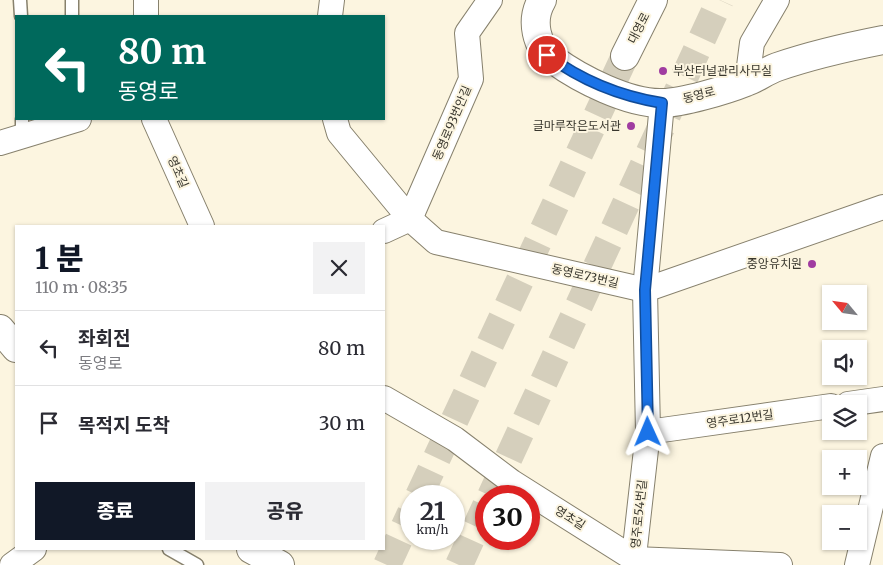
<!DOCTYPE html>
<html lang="ko">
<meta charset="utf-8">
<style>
:root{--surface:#fff;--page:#f2f2f3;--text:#2b2b33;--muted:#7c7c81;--line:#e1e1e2;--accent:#111827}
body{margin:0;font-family:Merriweather,"Noto Sans KR",serif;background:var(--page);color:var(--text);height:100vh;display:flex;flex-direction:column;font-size:19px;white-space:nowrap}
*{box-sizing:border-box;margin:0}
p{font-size:16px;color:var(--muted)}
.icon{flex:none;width:28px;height:28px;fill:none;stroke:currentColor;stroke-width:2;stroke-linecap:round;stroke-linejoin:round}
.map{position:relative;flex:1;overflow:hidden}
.side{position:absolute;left:15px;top:225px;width:370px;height:325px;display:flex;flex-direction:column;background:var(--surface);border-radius:0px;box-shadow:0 1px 4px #0004}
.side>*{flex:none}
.guide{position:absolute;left:15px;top:15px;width:370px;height:105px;border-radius:0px;box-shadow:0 1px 4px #0004;background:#00695c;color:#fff;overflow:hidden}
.needle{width:32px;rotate:299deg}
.fabs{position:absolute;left:822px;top:285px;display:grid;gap:10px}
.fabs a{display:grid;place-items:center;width:45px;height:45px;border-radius:0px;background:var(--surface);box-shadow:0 1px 4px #0004;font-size:25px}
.speed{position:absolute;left:400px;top:485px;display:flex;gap:10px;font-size:25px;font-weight:700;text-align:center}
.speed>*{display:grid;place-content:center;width:65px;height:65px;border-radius:50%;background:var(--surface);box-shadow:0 1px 4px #0004;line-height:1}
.speed small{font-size:12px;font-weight:400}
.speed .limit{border:8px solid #d22;background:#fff;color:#111}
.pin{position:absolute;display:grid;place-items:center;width:42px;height:42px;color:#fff;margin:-21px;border:2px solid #fff;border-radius:50%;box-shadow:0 1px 5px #0007}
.me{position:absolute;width:55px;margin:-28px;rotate:359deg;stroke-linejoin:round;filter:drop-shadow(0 0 4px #0008)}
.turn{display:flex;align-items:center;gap:18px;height:105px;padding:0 20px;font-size:22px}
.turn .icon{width:65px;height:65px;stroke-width:2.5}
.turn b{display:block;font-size:35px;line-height:42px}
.round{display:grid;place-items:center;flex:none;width:52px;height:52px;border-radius:0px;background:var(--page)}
.summary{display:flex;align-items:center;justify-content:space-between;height:85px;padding:0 20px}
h1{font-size:30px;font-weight:800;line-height:38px;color:var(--accent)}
.action{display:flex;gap:10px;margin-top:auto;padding:10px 20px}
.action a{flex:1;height:58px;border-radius:0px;background:var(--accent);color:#fff;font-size:20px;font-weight:800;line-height:58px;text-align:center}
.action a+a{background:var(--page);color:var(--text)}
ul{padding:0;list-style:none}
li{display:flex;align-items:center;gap:15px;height:75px;padding:0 20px;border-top:1px solid var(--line)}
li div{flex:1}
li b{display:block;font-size:19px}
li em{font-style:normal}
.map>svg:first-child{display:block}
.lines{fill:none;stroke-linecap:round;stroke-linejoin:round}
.secondary-tunnel{stroke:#d5cfbc;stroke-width:28;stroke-dasharray:28 14;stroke-linecap:butt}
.lane-casing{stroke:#87816d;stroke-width:15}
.street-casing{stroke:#87816d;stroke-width:26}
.secondary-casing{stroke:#87816d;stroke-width:30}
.lane{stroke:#fff;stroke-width:12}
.street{stroke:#fff;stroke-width:24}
.secondary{stroke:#fff;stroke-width:28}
.route-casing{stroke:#114b97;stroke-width:12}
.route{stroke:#1a73e8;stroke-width:9}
.poi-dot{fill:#a03ca1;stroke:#fcf5e0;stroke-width:2}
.labels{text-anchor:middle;stroke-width:4;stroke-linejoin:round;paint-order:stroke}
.street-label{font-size:12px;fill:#39372e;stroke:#fcf5e0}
.poi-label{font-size:12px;fill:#39372e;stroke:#fcf5e0;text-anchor:end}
</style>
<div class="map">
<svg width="883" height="565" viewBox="0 0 883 565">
<rect width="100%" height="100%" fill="#fcf5e0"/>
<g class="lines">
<g class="secondary-tunnel">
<polyline points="419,496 625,56"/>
<polyline points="491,496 720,0"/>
<polyline points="387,565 411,513"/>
<polyline points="459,565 486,506"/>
</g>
<defs>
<g id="lane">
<polyline points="20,0 21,16"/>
<polyline points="72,16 72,0"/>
<polyline points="22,119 22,136"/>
<polyline points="169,549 197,565"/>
</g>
<g id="street">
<polyline points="146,16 146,0"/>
<polyline points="330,16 332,0"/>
<polyline points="747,82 752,43 777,0"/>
<polyline points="154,119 202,226"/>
<polyline points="335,119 339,133 410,219 436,242 645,290 883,207"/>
<polyline points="0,143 79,119"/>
<polyline points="384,231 410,219 471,79 467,33 490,0"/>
<polyline points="384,398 455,439 512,482 634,559 780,565"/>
<polyline points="848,404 883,399"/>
<polyline points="648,432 831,406"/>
<polyline points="12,565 34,549"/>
<polyline points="633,565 648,432 645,290 662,103"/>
<polyline points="857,565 883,456"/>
</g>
<g id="secondary">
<path d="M542 0C530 20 536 47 554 60 580 79 629 104 662 103 682 103 726 90 746 82 757 78 766 71 777 67 812 55 847 47 883 40"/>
<polyline points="625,56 653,0"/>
<polyline points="0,329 16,348"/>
<polyline points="251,549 280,565"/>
</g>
</defs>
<use href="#lane" class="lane-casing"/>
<use href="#street" class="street-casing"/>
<use href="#secondary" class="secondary-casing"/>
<use href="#lane" class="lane"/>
<use href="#street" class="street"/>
<use href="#secondary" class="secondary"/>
</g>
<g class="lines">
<defs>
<path id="route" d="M547 55C582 81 619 96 662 103L645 290 648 432"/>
</defs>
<use href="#route" class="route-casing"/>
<use href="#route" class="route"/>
</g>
<g class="poi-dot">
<circle cx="663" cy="71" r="5"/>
<circle cx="631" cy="126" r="5"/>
<circle cx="812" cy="264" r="5"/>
</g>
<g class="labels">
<g class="street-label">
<text transform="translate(639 28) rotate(-63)" y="4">대영로</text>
<text transform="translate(699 95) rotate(-14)" y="4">동영로</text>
<text transform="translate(452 123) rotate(-67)" y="4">동영로93번안길</text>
<text transform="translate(178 172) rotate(66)" y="4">영초길</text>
<text transform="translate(585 276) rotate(13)" y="4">동영로73번길</text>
<text transform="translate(740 419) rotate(-8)" y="4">영주로12번길</text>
<text transform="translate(639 514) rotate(-84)" y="4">영주로54번길</text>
<text transform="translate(570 518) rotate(32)" y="4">영초길</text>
</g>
<g class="poi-label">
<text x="673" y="75" text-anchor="start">부산터널관리사무실</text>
<text x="621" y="130">글마루작은도서관</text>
<text x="802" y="268">중앙유치원</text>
</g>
</g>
</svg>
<div class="fabs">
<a><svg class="needle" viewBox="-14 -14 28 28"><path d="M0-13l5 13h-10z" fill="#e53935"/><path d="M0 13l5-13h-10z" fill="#7c7c81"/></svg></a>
<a><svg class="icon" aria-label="sound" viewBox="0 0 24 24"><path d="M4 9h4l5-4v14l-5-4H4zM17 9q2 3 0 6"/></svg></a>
<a><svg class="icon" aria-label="layers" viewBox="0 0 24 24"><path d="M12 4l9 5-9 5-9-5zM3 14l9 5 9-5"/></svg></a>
<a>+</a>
<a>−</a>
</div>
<div class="speed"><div>21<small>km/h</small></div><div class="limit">30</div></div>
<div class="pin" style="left:547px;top:55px;background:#d93025"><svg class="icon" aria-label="arrive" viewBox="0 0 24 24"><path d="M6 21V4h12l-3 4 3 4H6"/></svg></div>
<svg class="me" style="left:648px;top:432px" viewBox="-20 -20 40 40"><path d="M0-17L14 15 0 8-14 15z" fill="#1a73e8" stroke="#fff" stroke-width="4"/></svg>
<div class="guide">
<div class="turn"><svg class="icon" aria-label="left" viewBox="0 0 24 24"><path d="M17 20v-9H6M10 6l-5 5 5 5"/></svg><div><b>80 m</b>동영로</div></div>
</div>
<section class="side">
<div class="summary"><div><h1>1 분</h1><p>110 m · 08:35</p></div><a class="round"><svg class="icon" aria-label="close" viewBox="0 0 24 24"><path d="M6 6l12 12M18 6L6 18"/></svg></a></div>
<ul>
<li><svg class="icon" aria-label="left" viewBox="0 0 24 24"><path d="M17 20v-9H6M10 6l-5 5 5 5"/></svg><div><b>좌회전</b><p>동영로</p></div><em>80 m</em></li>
<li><svg class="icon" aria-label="arrive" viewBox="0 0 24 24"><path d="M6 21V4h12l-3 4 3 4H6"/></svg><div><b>목적지 도착</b></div><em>30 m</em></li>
</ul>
<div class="action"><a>종료</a><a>공유</a></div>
</section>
</div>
